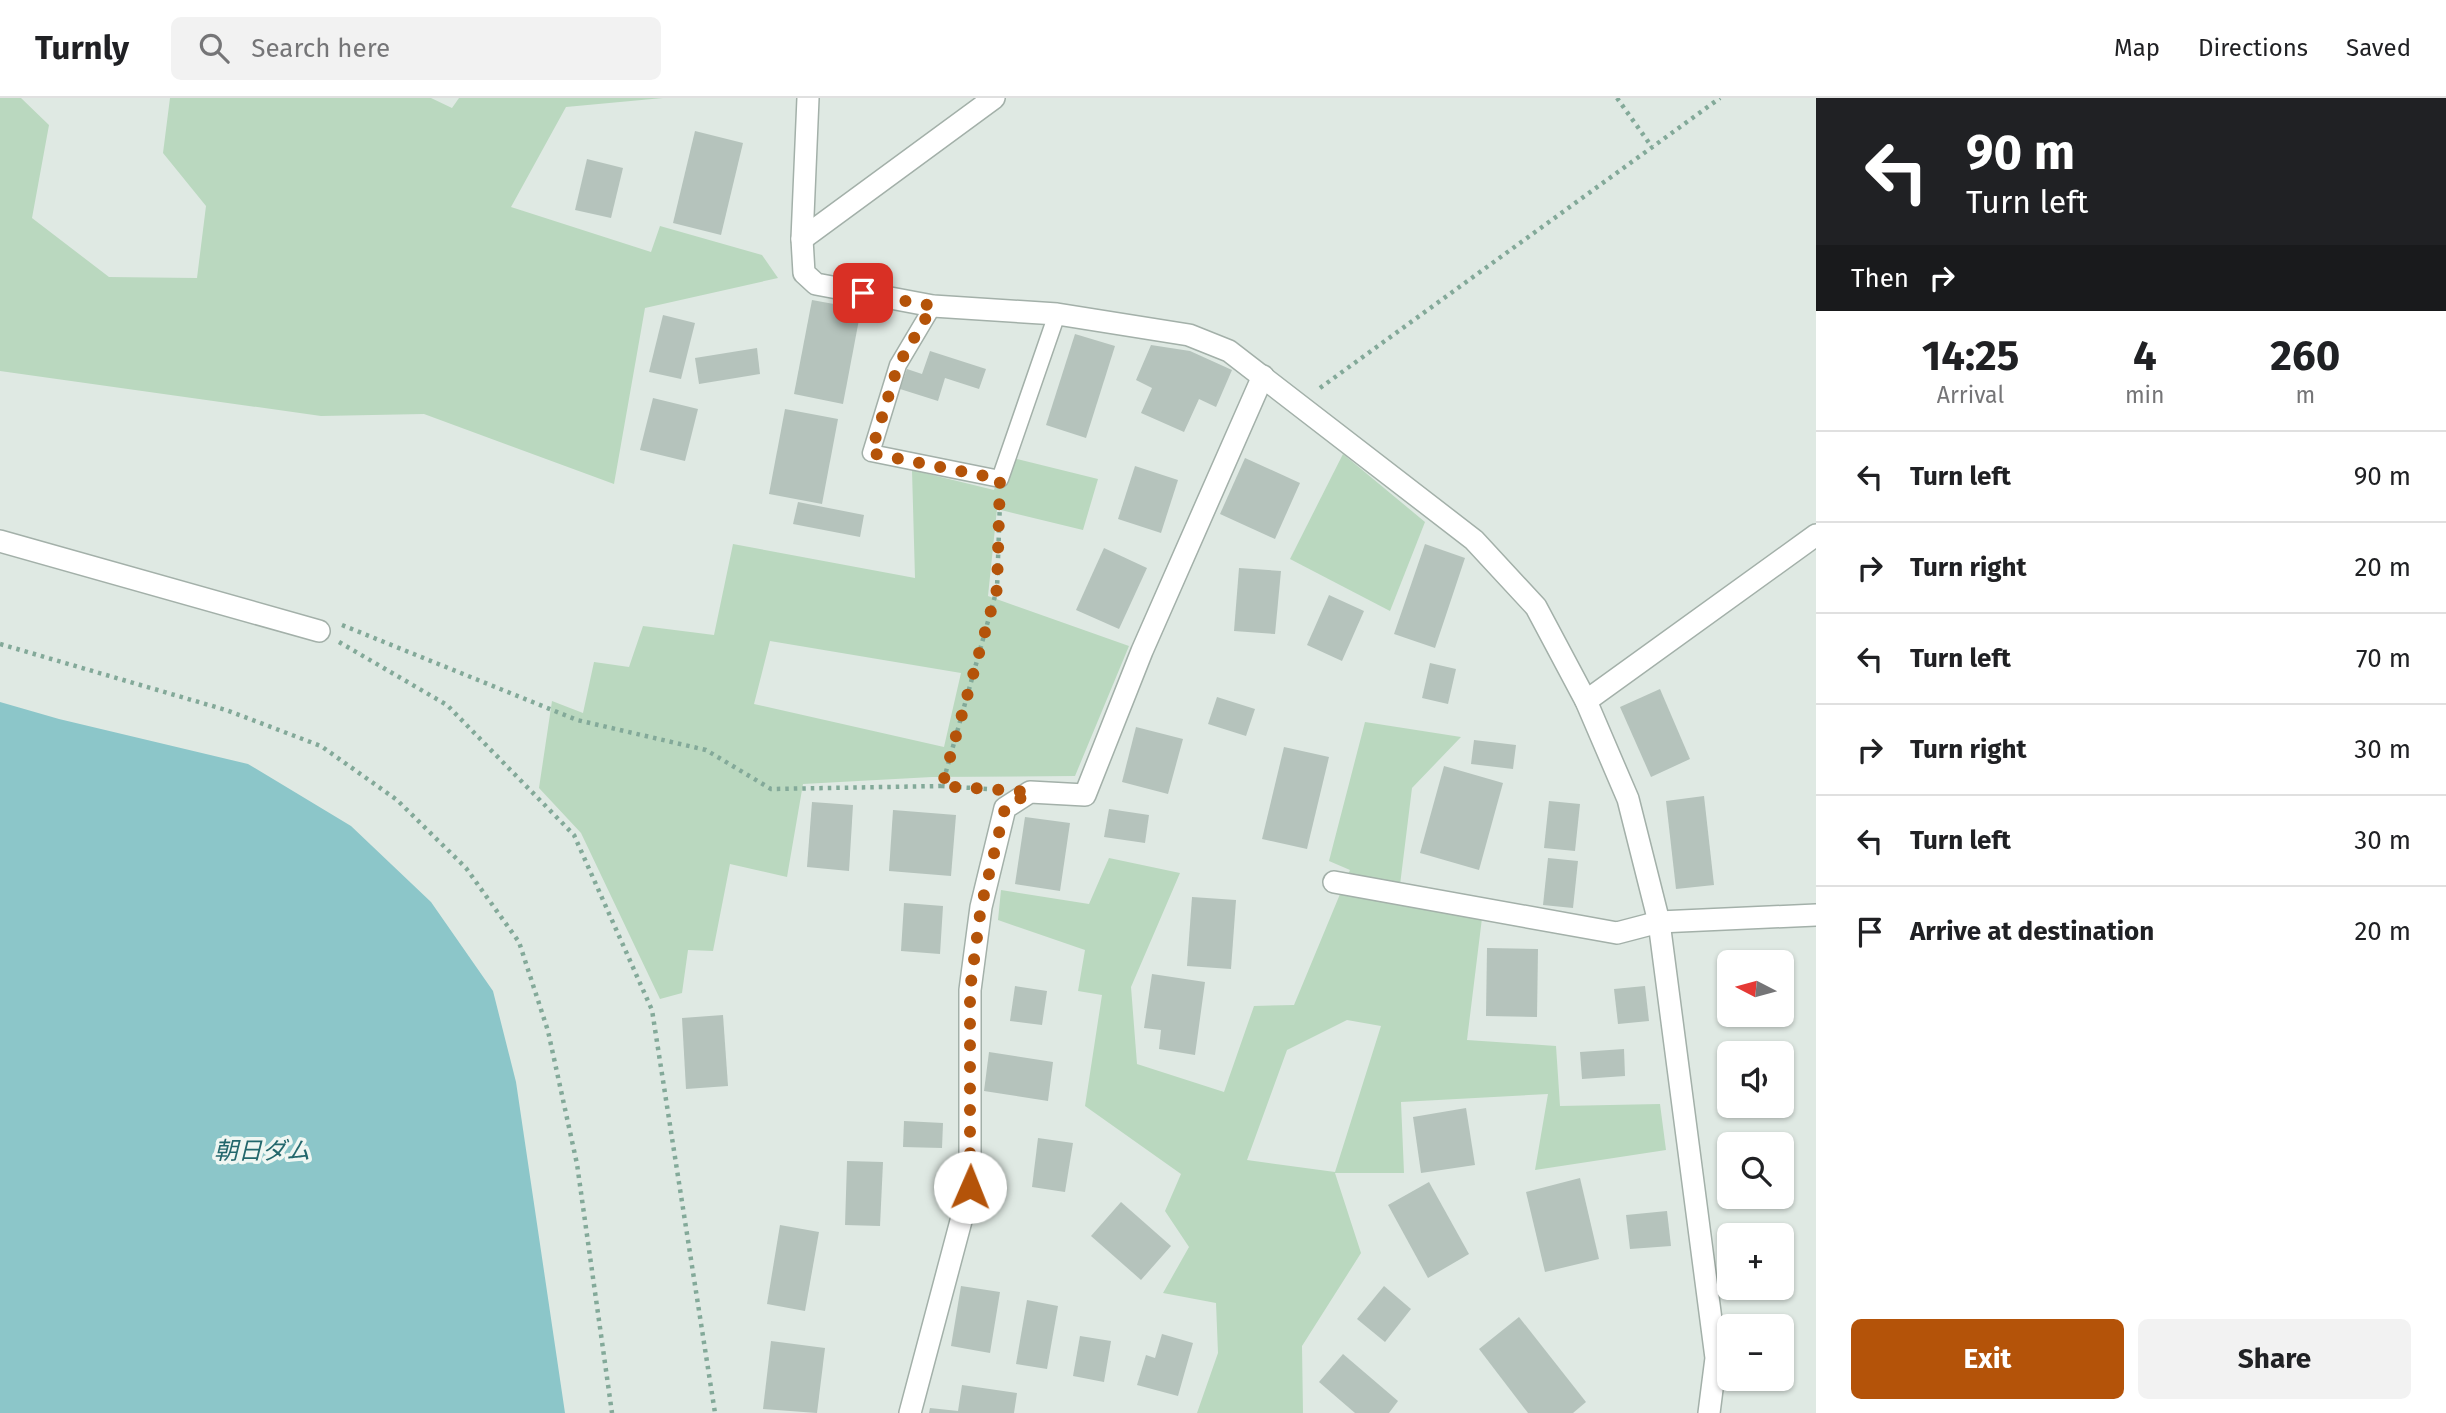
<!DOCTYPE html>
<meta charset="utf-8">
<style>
:root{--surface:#fff;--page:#f2f2f2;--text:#202124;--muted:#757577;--line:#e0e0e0;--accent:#b45309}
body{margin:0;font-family:"Fira Sans","Noto Sans JP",sans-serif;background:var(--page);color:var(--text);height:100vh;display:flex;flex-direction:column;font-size:26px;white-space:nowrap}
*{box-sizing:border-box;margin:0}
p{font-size:23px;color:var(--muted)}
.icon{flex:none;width:38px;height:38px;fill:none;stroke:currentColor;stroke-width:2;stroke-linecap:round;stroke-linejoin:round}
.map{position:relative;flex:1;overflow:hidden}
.panel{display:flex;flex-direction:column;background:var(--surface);width:630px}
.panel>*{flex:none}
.guide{background:#202124;color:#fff;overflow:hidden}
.needle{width:46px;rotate:276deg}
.controls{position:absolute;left:1717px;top:852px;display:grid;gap:14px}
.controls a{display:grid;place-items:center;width:77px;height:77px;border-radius:10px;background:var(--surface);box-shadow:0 2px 5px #0004;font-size:35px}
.pin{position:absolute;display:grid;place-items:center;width:60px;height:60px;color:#fff;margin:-30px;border-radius:14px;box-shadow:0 4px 10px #0006}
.me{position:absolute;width:77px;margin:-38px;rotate:1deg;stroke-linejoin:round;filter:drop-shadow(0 0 5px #0008)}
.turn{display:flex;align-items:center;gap:24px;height:147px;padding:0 35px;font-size:32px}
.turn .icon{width:91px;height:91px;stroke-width:2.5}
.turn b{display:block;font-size:49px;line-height:60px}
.then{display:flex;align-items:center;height:66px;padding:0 35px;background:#0003;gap:14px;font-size:26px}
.eta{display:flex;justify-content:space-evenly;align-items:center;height:119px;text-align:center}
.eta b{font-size:42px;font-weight:700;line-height:49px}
.button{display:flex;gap:14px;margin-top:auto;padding:14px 35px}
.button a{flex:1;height:80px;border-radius:10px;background:var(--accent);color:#fff;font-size:28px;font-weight:700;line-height:80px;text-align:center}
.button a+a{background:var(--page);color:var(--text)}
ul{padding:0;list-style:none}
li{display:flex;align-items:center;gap:21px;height:91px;padding:0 35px;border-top:2px solid var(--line)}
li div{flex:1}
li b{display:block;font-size:26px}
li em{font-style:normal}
header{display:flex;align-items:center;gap:42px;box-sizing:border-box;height:98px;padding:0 35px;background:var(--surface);border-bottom:2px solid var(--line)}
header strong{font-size:33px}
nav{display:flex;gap:38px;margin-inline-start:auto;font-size:24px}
.search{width:490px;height:63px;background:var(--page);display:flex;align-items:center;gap:18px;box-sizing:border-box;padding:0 24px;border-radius:10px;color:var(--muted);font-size:26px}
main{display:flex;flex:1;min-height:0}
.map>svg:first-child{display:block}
.green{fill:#bad8bf;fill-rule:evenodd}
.water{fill:#8cc6c9}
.building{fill:#b5c3bc}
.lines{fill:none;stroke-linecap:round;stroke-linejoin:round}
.lane-casing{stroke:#a3b0a9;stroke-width:19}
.street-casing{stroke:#a3b0a9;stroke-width:24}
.path{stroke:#83a999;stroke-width:4.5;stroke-dasharray:3.5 5;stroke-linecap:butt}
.lane{stroke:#fff;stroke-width:16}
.street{stroke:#fff;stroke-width:21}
.route{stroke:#b45309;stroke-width:12;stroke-dasharray:0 21.6}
.labels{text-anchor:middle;stroke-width:7;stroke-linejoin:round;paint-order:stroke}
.water-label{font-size:24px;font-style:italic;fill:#23676c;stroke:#eff6f2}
</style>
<header>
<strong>Turnly</strong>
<div class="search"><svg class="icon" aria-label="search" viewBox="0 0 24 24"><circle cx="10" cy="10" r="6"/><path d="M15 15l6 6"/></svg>Search here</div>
<nav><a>Map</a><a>Directions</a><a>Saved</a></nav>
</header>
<main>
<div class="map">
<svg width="1816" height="1315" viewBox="0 0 1816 1315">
<rect width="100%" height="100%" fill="#dfe9e3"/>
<g class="green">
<polygon points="0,0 21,0 49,27 32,120 109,179 197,180 206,108 163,55 170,0 431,0 452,10 459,0 663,0 566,9 511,109 651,154 660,128 762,157 778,180 645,210 614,386 424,316 321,318 0,273"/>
<polygon points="1343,356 1425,424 1390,513 1290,461"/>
<path d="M1005 358 1098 381 1083 432 997 411 988 498 1129 548 1075 678 932 679 803 686 787 779 730 766 713 853 688 852 682 895 660 901 581 735 539 690 552 603 583 615 594 564 629 569 643 528 714 537 733 446 915 480 912 372 994 392ZM770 543 961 575 944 649 754 606Z"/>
<path d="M1365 624 1461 639 1412 690 1398 803 1482 820 1467 942 1556 948 1560 1008 1660 1006 1666 1052 1535 1072 1548 996 1401 1004 1404 1075H1335L1361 1155 1302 1248 1303 1315H1197L1218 1255 1216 1205 1163 1195 1189 1149 1165 1113 1181 1076 1085 1008 1102 897 1078 893 1085 852 998 822 1001 792 1089 806 1109 760 1180 775 1131 889 1137 966 1224 994 1254 908 1294 907 1350 772 1329 763ZM1347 922 1381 928 1335 1074 1247 1062 1287 952Z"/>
</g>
<polygon class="water" points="0,604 59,621 248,666 351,728 431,804 493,893 516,984 565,1315 0,1315"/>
<g class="building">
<polygon points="695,33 743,45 721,137 673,125"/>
<polygon points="587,61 623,70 611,120 575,112"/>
<polygon points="812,202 861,211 843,306 794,296"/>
<polygon points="663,217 695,225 681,281 649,274"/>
<polygon points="1075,236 1115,248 1086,340 1046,327"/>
<polygon points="1151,247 1190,253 1232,272 1216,309 1199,301 1184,334 1141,315 1152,290 1136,282"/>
<polygon points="757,250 760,276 699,286 695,260"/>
<polygon points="930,253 986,271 979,291 945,280 938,303 900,291 907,271 922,276"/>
<polygon points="653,300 698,311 685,363 640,352"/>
<polygon points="785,311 838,321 822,406 769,396"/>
<polygon points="1245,360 1300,385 1275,441 1220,416"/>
<polygon points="1135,368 1178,382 1161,435 1118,421"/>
<polygon points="798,404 864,417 860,439 793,426"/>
<polygon points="1425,446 1465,460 1435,550 1394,536"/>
<polygon points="1104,450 1147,470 1119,531 1076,512"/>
<polygon points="1239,470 1281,473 1275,536 1234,533"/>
<polygon points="1329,497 1364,513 1342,563 1307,547"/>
<polygon points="1430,565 1456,571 1448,606 1422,600"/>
<polygon points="1660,591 1690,661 1651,679 1620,609"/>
<polygon points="1217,599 1255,611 1246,638 1208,626"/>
<polygon points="1136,629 1183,641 1168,696 1122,684"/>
<polygon points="1474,642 1516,647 1513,671 1471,666"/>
<polygon points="1284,649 1329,659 1307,751 1262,741"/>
<polygon points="1444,668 1503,685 1479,772 1420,755"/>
<polygon points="1704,698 1714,787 1676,791 1666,703"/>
<polygon points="1549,703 1580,706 1575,753 1544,750"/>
<polygon points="812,704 853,707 849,773 807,769"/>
<polygon points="1109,711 1149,717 1145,745 1104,739"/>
<polygon points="893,712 956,717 951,778 889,773"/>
<polygon points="1025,719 1070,725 1060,793 1015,786"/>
<polygon points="1548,760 1578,763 1573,810 1543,807"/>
<polygon points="1192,799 1236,802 1231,871 1187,868"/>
<polygon points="904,805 943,808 940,856 901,853"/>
<polygon points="1487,850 1538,851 1537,919 1486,918"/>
<polygon points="1152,876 1205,884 1195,957 1159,951 1161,932 1144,930"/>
<polygon points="1015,888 1047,893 1042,927 1010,923"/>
<polygon points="1645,888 1649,923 1618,926 1614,891"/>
<polygon points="723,917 728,988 686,991 682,920"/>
<polygon points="1624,951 1625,978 1582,981 1580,954"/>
<polygon points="989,954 1053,964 1048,1003 984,993"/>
<polygon points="1466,1010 1475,1067 1421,1075 1413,1019"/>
<polygon points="904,1023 943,1025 942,1050 903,1049"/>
<polygon points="1038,1040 1073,1045 1065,1094 1032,1089"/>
<polygon points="847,1063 883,1064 880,1128 845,1127"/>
<polygon points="1580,1080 1599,1161 1545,1174 1526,1094"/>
<polygon points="1429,1084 1469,1156 1428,1180 1388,1107"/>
<polygon points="1121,1104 1171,1148 1141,1182 1091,1138"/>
<polygon points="1667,1113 1671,1148 1630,1151 1626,1117"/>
<polygon points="780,1127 819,1134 805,1213 767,1206"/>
<polygon points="961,1188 1000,1194 990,1255 951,1248"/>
<polygon points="1384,1188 1411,1211 1385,1244 1357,1221"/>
<polygon points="1027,1202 1058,1208 1047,1271 1016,1266"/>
<polygon points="1519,1219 1586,1304 1573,1315 1528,1315 1479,1251"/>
<polygon points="1162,1236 1193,1245 1178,1298 1137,1287 1146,1257 1155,1260"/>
<polygon points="1080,1238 1111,1243 1104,1284 1073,1278"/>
<polygon points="771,1243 825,1250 817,1315 763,1311"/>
<polygon points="1343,1256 1398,1303 1389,1315 1355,1315 1319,1284"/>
<polygon points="962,1287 1017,1295 1014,1315 929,1315 930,1310 958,1313"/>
</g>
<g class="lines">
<defs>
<polyline id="lane" points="933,208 898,267 871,355 1000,381 1057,216"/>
<g id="street">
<polyline points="808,0 802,141 804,175 816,186 933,208 1057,216 1189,237 1229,253 1474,442 1536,509 1586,603 1628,701 1659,824 1716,1260 1709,1315"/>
<polyline points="802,141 994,0"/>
<polyline points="0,443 319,533"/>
<polyline points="1586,603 1816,437"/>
<polyline points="1334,784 1617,835 1659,824 1816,817"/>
<polyline points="910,1315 970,1089 970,892 981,809 1005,710 1030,694 1085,697 1142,553 1263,278"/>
</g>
</defs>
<use href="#lane" class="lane-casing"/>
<use href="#street" class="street-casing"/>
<g class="path">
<polyline points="1617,0 1652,49"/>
<polyline points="1320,290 1720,0"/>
<polyline points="342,527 577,622 706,652 771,691 942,688"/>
<polyline points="339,544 447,607 574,737 652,912 715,1315"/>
<polyline points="0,546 226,612 321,648 397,702 466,770 519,844 548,933 577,1066 612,1315"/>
<polyline points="987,691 942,688 997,491 1000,403"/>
</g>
<use href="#lane" class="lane"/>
<use href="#street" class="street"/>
</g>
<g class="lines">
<polyline class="route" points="863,195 933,208 898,267 871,355 1000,381 997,491 942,688 1030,694 1005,710 981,809 970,892 970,1089"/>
</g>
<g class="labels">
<g class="water-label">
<text x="262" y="1061">朝日ダム</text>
</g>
</g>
</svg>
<div class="controls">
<a><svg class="needle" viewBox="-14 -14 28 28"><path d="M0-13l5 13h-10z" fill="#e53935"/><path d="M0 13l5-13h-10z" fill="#757577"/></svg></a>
<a><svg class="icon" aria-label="sound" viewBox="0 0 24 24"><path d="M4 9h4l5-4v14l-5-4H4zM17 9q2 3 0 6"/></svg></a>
<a><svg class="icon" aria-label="search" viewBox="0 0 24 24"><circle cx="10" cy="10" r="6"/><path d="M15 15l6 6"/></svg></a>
<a>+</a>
<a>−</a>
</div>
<div class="pin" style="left:863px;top:195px;background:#d93025"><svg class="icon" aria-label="arrive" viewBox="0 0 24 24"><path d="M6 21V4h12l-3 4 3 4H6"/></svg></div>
<svg class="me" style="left:970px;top:1089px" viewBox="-20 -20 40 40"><circle r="19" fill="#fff"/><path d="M0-13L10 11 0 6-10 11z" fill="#b45309"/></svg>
</div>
<section class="panel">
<div class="guide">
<div class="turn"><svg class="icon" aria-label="left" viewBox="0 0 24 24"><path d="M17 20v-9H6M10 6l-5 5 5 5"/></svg><div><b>90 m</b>Turn left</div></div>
<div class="then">Then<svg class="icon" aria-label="right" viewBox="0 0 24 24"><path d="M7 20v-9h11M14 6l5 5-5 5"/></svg></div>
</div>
<div class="eta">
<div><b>14:25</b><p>Arrival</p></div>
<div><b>4</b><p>min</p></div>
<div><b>260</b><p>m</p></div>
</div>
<ul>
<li><svg class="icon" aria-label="left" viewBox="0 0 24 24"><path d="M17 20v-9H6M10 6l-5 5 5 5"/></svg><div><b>Turn left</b></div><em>90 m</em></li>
<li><svg class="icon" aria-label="right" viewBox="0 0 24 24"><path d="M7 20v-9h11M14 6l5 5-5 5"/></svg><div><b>Turn right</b></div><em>20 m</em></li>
<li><svg class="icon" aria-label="left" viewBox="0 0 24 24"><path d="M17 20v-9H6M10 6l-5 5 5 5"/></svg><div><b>Turn left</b></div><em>70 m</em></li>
<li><svg class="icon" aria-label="right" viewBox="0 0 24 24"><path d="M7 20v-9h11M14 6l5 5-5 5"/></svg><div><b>Turn right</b></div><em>30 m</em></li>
<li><svg class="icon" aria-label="left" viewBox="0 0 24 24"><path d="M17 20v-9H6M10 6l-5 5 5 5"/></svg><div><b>Turn left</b></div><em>30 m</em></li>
<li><svg class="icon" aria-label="arrive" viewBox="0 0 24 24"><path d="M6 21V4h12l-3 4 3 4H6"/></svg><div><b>Arrive at destination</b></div><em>20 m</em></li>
</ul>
<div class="button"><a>Exit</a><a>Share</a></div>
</section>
</main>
